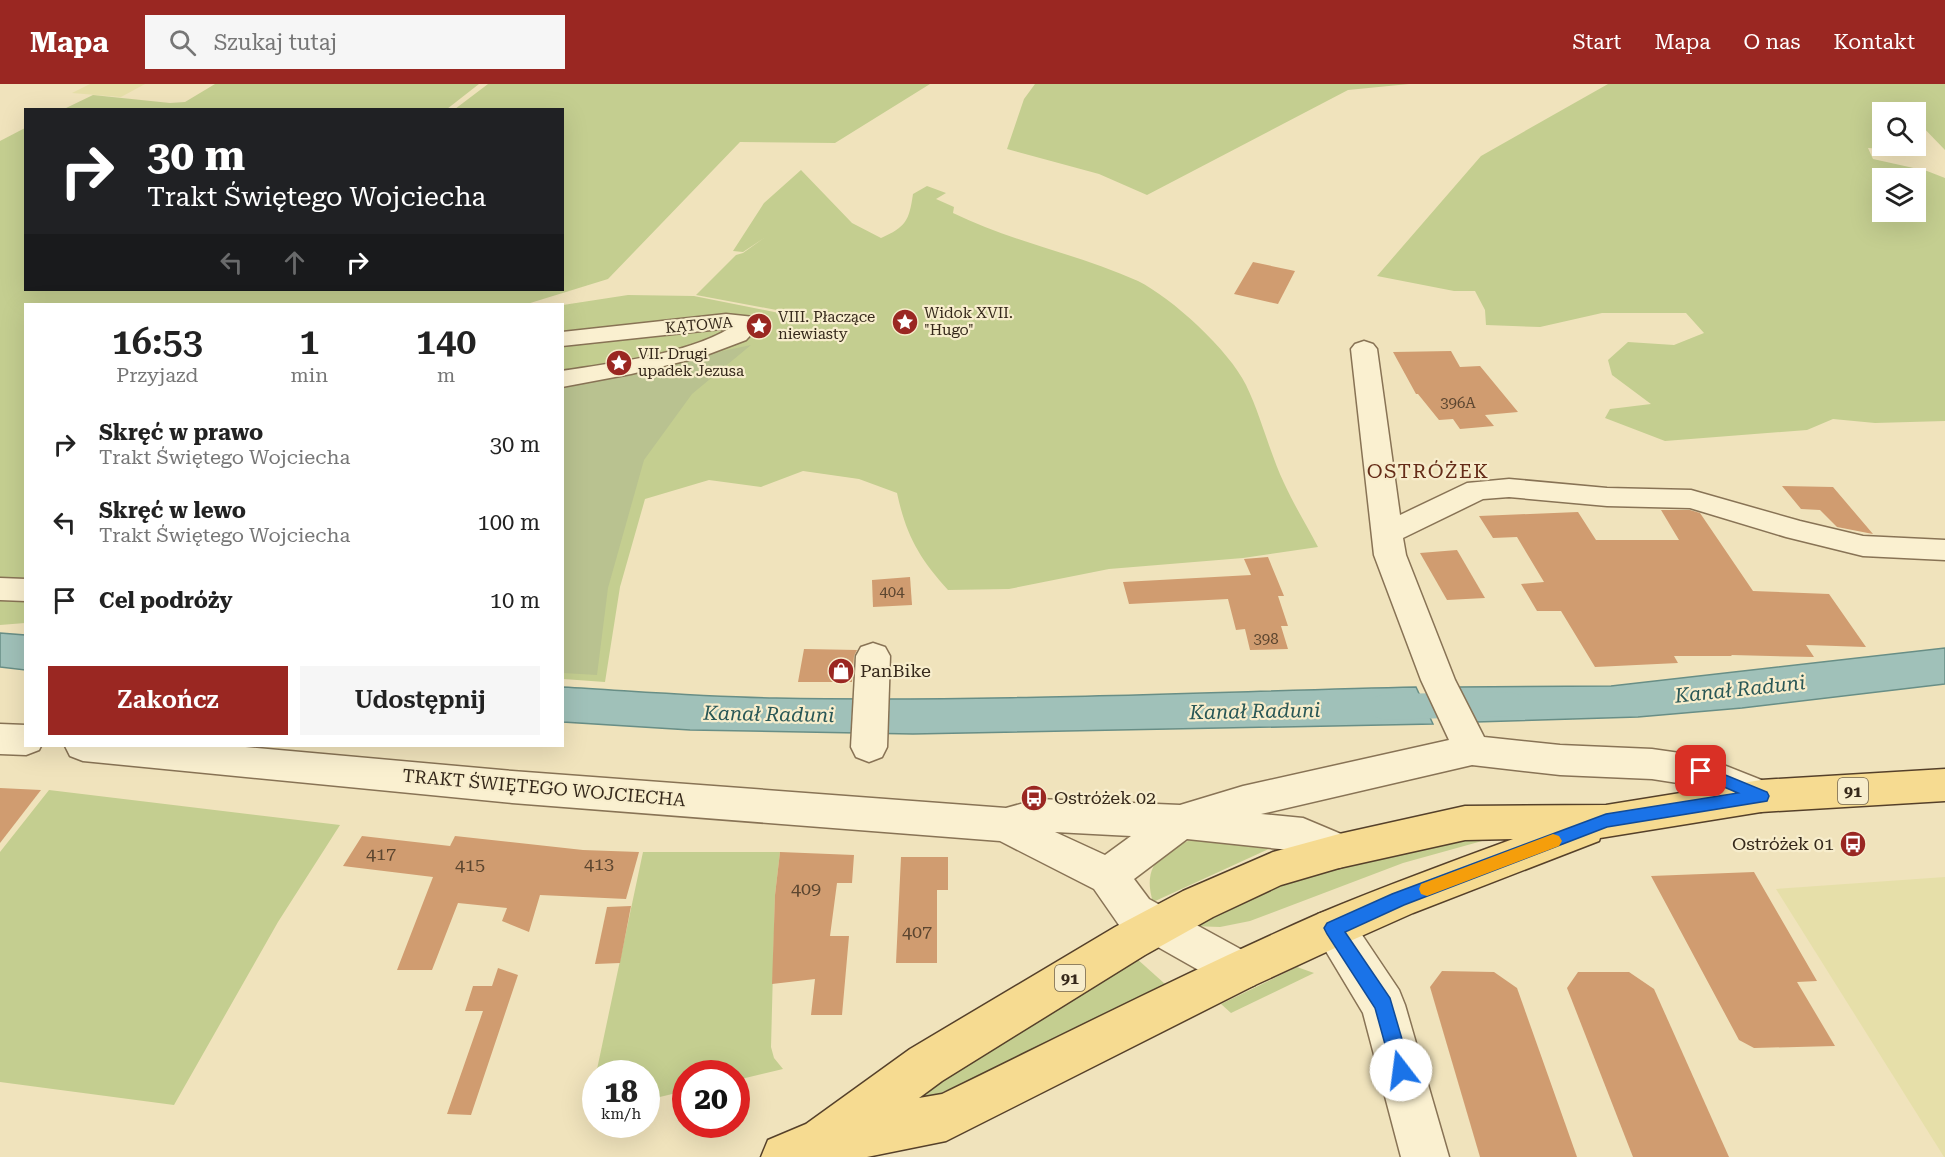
<!DOCTYPE html>
<html lang="pl">
<meta charset="utf-8">
<style>
:root{--surface:#fff;--page:#f6f6f6;--text:#222;--muted:#767676;--accent:#9a2722}
body{margin:0;font-family:"Roboto Serif",serif;background:var(--page);color:var(--text);height:100vh;display:flex;flex-direction:column;font-size:22px;white-space:nowrap}
*{box-sizing:border-box;margin:0}
p{font-size:20px;color:var(--muted)}
.icon{flex:none;width:33px;height:33px;fill:none;stroke:currentColor;stroke-width:2;stroke-linecap:round;stroke-linejoin:round}
.map{position:relative;flex:1;overflow:hidden}
.drawer{position:absolute;left:24px;top:219px;width:540px;height:444px;display:flex;flex-direction:column;background:var(--surface);border-radius:0px;box-shadow:0 6px 24px #0002}
.drawer>*{flex:none}
.banner{position:absolute;left:24px;top:24px;width:540px;height:183px;border-radius:0px;box-shadow:0 6px 24px #0002;background:#202124;color:#fff;overflow:hidden}
.buttons{position:absolute;left:1872px;top:18px;display:grid;gap:12px}
.buttons a{display:grid;place-items:center;width:54px;height:54px;border-radius:0px;background:var(--surface);box-shadow:0 6px 24px #0002;font-size:30px}
.speed{position:absolute;left:582px;top:976px;display:flex;gap:12px;font-size:30px;font-weight:700;text-align:center}
.speed>*{display:grid;place-content:center;width:78px;height:78px;border-radius:50%;background:var(--surface);box-shadow:0 6px 24px #0002;line-height:1}
.speed small{font-size:15px;font-weight:400}
.speed .limit{border:9px solid #d22;background:#fff;color:#111}
.pin{position:absolute;display:grid;place-items:center;width:51px;height:51px;color:#fff;margin:-26px;border-radius:12px;box-shadow:0 3px 9px #0006}
.me{position:absolute;width:66px;margin:-33px;rotate:345deg;stroke-linejoin:round;filter:drop-shadow(0 0 4px #0008)}
.turn{display:flex;align-items:center;gap:21px;height:126px;padding:0 24px;font-size:27px}
.turn .icon{width:78px;height:78px;stroke-width:2.5}
.turn b{display:block;font-size:42px;line-height:51px}
.lanes{display:flex;align-items:center;height:57px;padding:0 24px;background:#0003;justify-content:center;gap:30px;direction:ltr}
.lanes .off{opacity:.35}
.eta{display:flex;justify-content:space-evenly;align-items:center;height:102px;text-align:center}
.eta b{font-size:36px;font-weight:600;line-height:42px}
.action{display:flex;gap:12px;margin-top:auto;padding:12px 24px}
.action a{flex:1;height:69px;border-radius:0px;background:var(--accent);color:#fff;font-size:24px;font-weight:600;line-height:69px;text-align:center}
.action a+a{background:var(--page);color:var(--text)}
ul{padding:0;list-style:none}
li{display:flex;align-items:center;gap:18px;height:78px;padding:0 24px}
li div{flex:1}
li b{display:block;font-size:22px}
li em{font-style:normal}
header{display:flex;align-items:center;gap:36px;box-sizing:border-box;height:84px;padding:0 30px;background:var(--accent);color:#fff}
header strong{font-size:28px}
nav{display:flex;gap:33px;margin-inline-start:auto;font-size:21px}
.search{width:420px;height:54px;background:var(--page);display:flex;align-items:center;gap:15px;box-sizing:border-box;padding:0 21px;border-radius:0px;color:var(--muted);font-size:22px}
.map>svg:first-child{display:block}
.farmland{fill:#e6dfa9}
.green{fill:#c4ce90;fill-rule:evenodd}
.cemetery{fill:#b9c290}
.water{fill:#a0c1b9;stroke:#688e86;stroke-width:1.5}
.lines{fill:none;stroke-linecap:round;stroke-linejoin:round}
.canal{fill:#a0c1b9;fill-rule:evenodd}
.building{fill:#d09c70}
.minor-casing{stroke:#887355;stroke-width:3}
.major-casing{stroke:#55402a;stroke-width:3}
.minor{fill:#faf0d0;fill-rule:evenodd}
.major{fill:#f6db91;fill-rule:evenodd}
.route{fill:#1a73e8;stroke:#114b97;stroke-width:1.5}
.slow{fill:#f59e0b}
.labels{text-anchor:middle;stroke-width:4.5;stroke-linejoin:round;paint-order:stroke}
.far-poi-label{font-size:15px;fill:#36291b;stroke:#f7edcc;text-anchor:start}
.far-street-label{font-size:15px;fill:#36291b;stroke:#f7edcc}
.number-label{font-size:15px;fill:#5c4630}
.shield{fill:#f7edcc;stroke:#706450;stroke-width:1.5}
.shield-label{font-size:16px;font-weight:bold;fill:#36291b}
.poi-label{font-size:18px;fill:#36291b;stroke:#f7edcc;text-anchor:start}
.street-label{font-size:18px;fill:#36291b;stroke:#f7edcc}
.near-number-label{font-size:18px;fill:#5c4630}
.neighbourhood-label{font-size:20px;letter-spacing:1.5px;fill:#652c18;stroke:#f7edcc}
.water-label{font-size:20px;font-style:italic;fill:#295756;stroke:#f7edcc}
</style>
<header>
<strong>Mapa</strong>
<div class="search"><svg class="icon" aria-label="search" viewBox="0 0 24 24"><circle cx="10" cy="10" r="6"/><path d="M15 15l6 6"/></svg>Szukaj tutaj</div>
<nav><a>Start</a><a>Mapa</a><a>O nas</a><a>Kontakt</a></nav>
</header>
<div class="map">
<svg width="1945" height="1073" viewBox="0 0 1945 1073">
<rect width="100%" height="100%" fill="#f0e3bc"/>
<g class="farmland">
<polygon points="90,0 145,0 121,13 72,9"/>
<polygon points="1945,793 1945,1073 1944,1073 1776,805"/>
</g>
<g class="green">
<polygon points="215,0 479,0 447,25 64,25 93,11 170,19 185,18"/>
<polygon points="488,0 930,0 835,59 740,58 608,195 527,220 26,220 25,539 0,541 0,57 25,44 26,206 562,206 562,26 455,25"/>
<polygon points="1035,0 1409,0 1348,6 1147,111 1099,90 1007,65 1024,15"/>
<path d="M1608 0H1945V66L1916 36V28H1882V62H1892L1896 66 1868 64 1873 75 1927 87 1945 94V337L1875 339 1833 335 1807 346 1665 357 1605 334 1610 325 1651 320 1612 291 1608 276 1628 258 1674 261 1704 249 1686 229H1602L1540 243 1486 241 1485 226 1475 207H1454L1377 192 1481 72ZM1882 94H1916V128H1882Z"/>
<path d="M801 86 852 139 881 154C906 143 909 137 913 110L927 102 946 109 936 115 954 123 953 129C1012 158 1078 170 1138 197 1172 214 1229 266 1246 301 1261 332 1269 367 1284 399 1294 421 1307 442 1318 463L1243 474 1109 485 1009 505 948 506C919 474 906 451 897 409L859 395 803 387 761 403 709 396 645 415 620 503 605 598 563 595V221L628 211 694 212 794 232 787 228 696 211 736 171 743 169 764 154 743 168 733 167 764 119Z"/>
<polygon points="49,706 340,741 278,838 174,1021 0,998 0,768"/>
<polygon points="1518,747 1403,779 1250,837 1220,843 1193,842 1266,807 1365,773"/>
<path d="M1195 754 1273 763 1153 818C1141 780 1163 767 1195 754Z"/>
<polygon points="643,768 780,768 775,811 771,963 774,974 783,985 737,996 736,990 686,990 685,1007 647,1016 646,990 596,990"/>
<polygon points="1136,874 1165,900 1013,976 879,1037 877,1030"/>
<polygon points="1297,883 1314,889 1231,929 1221,920"/>
</g>
<polygon class="cemetery" points="751,261 692,310 644,376 608,504 597,591 563,589 562,301"/>
<g class="water">
<polygon points="0,549 25,551 25,586 0,583"/>
<polygon points="1945,564 1945,600 1742,624 1638,633 1476,638 1459,603 1611,602"/>
<path d="M563 603C634 607 704 613 776 614 989 618 1203 608 1416 603L1433 640 913 650 690 646 563 638Z"/>
</g>
<g class="lines">
<polygon class="canal" points="1510,608 1521,611 1526,620 1521,629 1510,632 1384,636 1373,632 1368,623 1373,614 1384,610"/>
</g>
<g class="building">
<polygon points="1253,178 1295,187 1278,220 1234,210"/>
<polygon points="1451,267 1460,283 1480,282 1518,328 1485,331 1494,342 1460,345 1453,335 1439,336 1418,310 1416,310 1393,268"/>
<polygon points="1782,402 1833,403 1873,450 1837,443 1820,426 1801,425"/>
<polygon points="1661,426 1690,426 1700,429 1753,507 1829,510 1866,563 1806,561 1814,573 1731,571 1732,572 1674,572 1678,579 1595,583 1561,527 1537,527 1521,500 1544,498 1517,453 1493,454 1479,432 1578,428 1596,456 1679,456"/>
<polygon points="1457,466 1485,514 1447,516 1420,469"/>
<polygon points="1268,473 1284,512 1278,512 1288,542 1281,542 1288,565 1250,566 1245,545 1236,546 1228,515 1129,520 1123,498 1251,491 1244,475"/>
<polygon points="910,493 912,521 873,523 872,496"/>
<polygon points="804,565 857,566 854,572 852,598 798,598"/>
<polygon points="0,704 41,706 0,759"/>
<polygon points="362,752 450,762 455,752 583,766 639,768 626,815 540,811 529,848 502,837 507,824 458,819 432,886 397,886 433,793 343,782"/>
<polygon points="780,768 854,771 852,799 837,799 830,852 849,852 842,931 811,931 815,895 772,900 775,811"/>
<polygon points="901,773 948,773 948,806 937,806 937,879 896,879"/>
<polygon points="1754,788 1817,897 1797,898 1835,962 1754,964 1739,956 1651,792"/>
<polygon points="631,822 620,879 595,880 607,823"/>
<polygon points="498,884 518,891 471,1031 447,1030 483,927 465,927 473,902 492,902"/>
<polygon points="1442,887 1494,888 1517,904 1577,1073 1480,1073 1430,903"/>
<polygon points="1578,888 1629,888 1654,905 1729,1073 1633,1073 1567,904"/>
</g>
<g class="lines">
<defs>
<g id="minor">
<path d="M726 230 754 233 759 242 746 256 701 273 631 290 562 303V287C612 279 688 270 730 244L562 262V248Z"/>
<path d="M1364 257 1373 260 1377 265 1400 431 1467 399 1509 395 1607 404 1691 406 1800 437 1863 452 1945 456V476L1863 472 1786 453 1690 424 1607 422 1509 413 1483 415 1403 454 1406 471 1455 596 1484 653 1560 661 1652 665 1701 672 1774 701 1780 712 1774 723 1761 728 1697 702 1652 695 1560 691 1472 681 1261 730 1303 734 1353 755 1359 767 1353 779 1339 784 1299 767 1187 755 1134 795 1149 815 1255 873 1262 887 1255 901 1240 907 1225 901 1119 841 1094 805 1000 757 512 719 83 677 70 672 65 662H235L512 687 1006 724 1038 715 1180 721 1243 702 1449 656 1421 596 1374 471 1351 265 1355 260ZM1055 748 1131 752 1105 771Z"/>
<polygon points="0,494 26,495 26,517 0,516"/>
<polygon points="873,559 885,563 890,572 887,663 882,673 869,678 856,673 851,663 856,572 861,563"/>
<polygon points="0,640 26,641 26,662 41,662 39,666 26,671 0,670"/>
<polygon points="1333,825 1348,830 1399,906 1405,921 1449,1073 1401,1073 1363,929 1312,844 1318,830"/>
</g>
<path id="major" d="M1945 685V717L1761 728 1600 754 1599 757 1413 829 1348 858 1255 901 946 1057 867 1073H761L768 1056 806 1040 910 965 1115 843 1183 807 1273 768 1339 750 1465 722 1606 721 1761 696ZM1513 755C1448 779 1382 803 1318 830 1191 886 1067 949 942 1010L919 1014 942 997 1145 871 1213 833 1281 801 1339 784 1465 756Z"/>
</defs>
<use href="#minor" class="minor-casing"/>
<use href="#major" class="major-casing"/>
<use href="#minor" class="minor"/>
<use href="#major" class="major"/>
</g>
<polygon class="route" points="1701,681 1767,708 1769,712 1767,717 1607,743 1404,821 1345,848 1390,914 1411,986 1408,993 1401,995 1394,993 1375,924 1327,850 1324,844 1327,839 1392,810 1606,730 1738,709 1696,691 1694,687 1696,682"/>
<polygon class="slow" points="1553,750 1559,752 1562,757 1559,762 1427,812 1421,810 1419,805 1421,800"/>
<defs>
<symbol id="sight-disc" viewBox="-11 -11 22 22"><circle r="9.5" fill="#9a2722" stroke="#f7edcc"/><path d="M0-6L1.8-2.2L6-1.7L2.9 1.2L3.7 5.4L0 3.3L-3.7 5.4L-2.9 1.2L-6-1.7L-1.8-2.2Z" fill="#fff"/></symbol>
<symbol id="shop-disc" viewBox="-11 -11 22 22"><circle r="9.5" fill="#9a2722" stroke="#f7edcc"/><path d="M-5-2.5h2.3a2.7 3.5 0 0 1 5.4 0H5L5.5 6h-11ZM-1.5-2.5h3a1.5 2.3 0 0 0-3 0Z" fill="#fff"/></symbol>
<symbol id="bus-disc" viewBox="-11 -11 22 22"><circle r="9.5" fill="#9a2722" stroke="#f7edcc"/><path d="M-5-6H5V4H4V6H2V4H-2V6H-4V4H-5ZM-3.5-4V0h7V-4ZM-3.5 1.2v1.5H-2V1.2ZM2 1.2v1.5H3.5V1.2Z" fill="#fff"/></symbol>
</defs>
<g fill-rule="evenodd">
<use href="#sight-disc" x="890" y="223" width="30" height="30"/>
<use href="#sight-disc" x="744" y="227" width="30" height="30"/>
<use href="#sight-disc" x="604" y="264" width="30" height="30"/>
<use href="#shop-disc" x="826" y="572" width="30" height="30"/>
<use href="#bus-disc" x="1019" y="699" width="30" height="30"/>
<use href="#bus-disc" x="1838" y="745" width="30" height="30"/>
</g>
<g class="labels">
<g class="far-poi-label">
<text x="924" y="234">Widok XVII.<tspan x="924" dy="17">"Hugo"</tspan></text>
<text x="778" y="238">VIII. Płaczące<tspan x="778" dy="17">niewiasty</tspan></text>
<text x="638" y="275">VII. Drugi<tspan x="638" dy="17">upadek Jezusa</tspan></text>
</g>
<g class="far-street-label">
<text transform="translate(699 241) rotate(-5)" y="5">KĄTOWA</text>
</g>
<g class="number-label">
<text x="1458" y="324">396A</text>
<text x="892" y="513">404</text>
<text x="1266" y="560">398</text>
</g>
<g class="shield">
<rect x="1838" y="694" width="30" height="26" rx="4.5"/>
<rect x="1055" y="881" width="30" height="26" rx="4.5"/>
</g>
<g class="shield-label">
<text x="1853" y="713">91</text>
<text x="1070" y="900">91</text>
</g>
<g class="poi-label">
<text x="860" y="593">PanBike</text>
<text x="1054" y="720">Ostróżek 02</text>
<text x="1834" y="766" text-anchor="end">Ostróżek 01</text>
</g>
<g class="street-label">
<text transform="translate(544 704) rotate(5)" y="6">TRAKT ŚWIĘTEGO WOJCIECHA</text>
</g>
<g class="near-number-label">
<text x="381" y="776">417</text>
<text x="599" y="786">413</text>
<text x="470" y="787">415</text>
<text x="806" y="811">409</text>
<text x="917" y="854">407</text>
</g>
<g class="neighbourhood-label">
<text x="1428" y="394">OSTRÓŻEK</text>
</g>
<g class="water-label">
<text transform="translate(1740 605) rotate(-6)" y="7">Kanał Raduni</text>
<text transform="translate(1255 627) rotate(-1)" y="7">Kanał Raduni</text>
<text transform="translate(769 630) rotate(1)" y="7">Kanał Raduni</text>
</g>
</g>
</svg>
<div class="buttons">
<a><svg class="icon" aria-label="search" viewBox="0 0 24 24"><circle cx="10" cy="10" r="6"/><path d="M15 15l6 6"/></svg></a>
<a><svg class="icon" aria-label="layers" viewBox="0 0 24 24"><path d="M12 4l9 5-9 5-9-5zM3 14l9 5 9-5"/></svg></a>
</div>
<div class="speed"><div>18<small>km/h</small></div><div class="limit">20</div></div>
<div class="pin" style="left:1701px;top:687px;background:#d93025"><svg class="icon" aria-label="arrive" viewBox="0 0 24 24"><path d="M6 21V4h12l-3 4 3 4H6"/></svg></div>
<svg class="me" style="left:1401px;top:986px" viewBox="-20 -20 40 40"><circle r="19" fill="#fff"/><path d="M0-13L10 11 0 6-10 11z" fill="#1a73e8"/></svg>
<div class="banner">
<div class="turn"><svg class="icon" aria-label="right" viewBox="0 0 24 24"><path d="M7 20v-9h11M14 6l5 5-5 5"/></svg><div><b>30 m</b>Trakt Świętego Wojciecha</div></div>
<div class="lanes"><svg class="icon off" aria-label="left" viewBox="0 0 24 24"><path d="M17 20v-9H6M10 6l-5 5 5 5"/></svg><svg class="icon off" aria-label="ahead" viewBox="0 0 24 24"><path d="M12 20V5M6 11l6-6 6 6"/></svg><svg class="icon" aria-label="right" viewBox="0 0 24 24"><path d="M7 20v-9h11M14 6l5 5-5 5"/></svg></div>
</div>
<section class="drawer">
<div class="eta">
<div><b>16:53</b><p>Przyjazd</p></div>
<div><b>1</b><p>min</p></div>
<div><b>140</b><p>m</p></div>
</div>
<ul>
<li><svg class="icon" aria-label="right" viewBox="0 0 24 24"><path d="M7 20v-9h11M14 6l5 5-5 5"/></svg><div><b>Skręć w prawo</b><p>Trakt Świętego Wojciecha</p></div><em>30 m</em></li>
<li><svg class="icon" aria-label="left" viewBox="0 0 24 24"><path d="M17 20v-9H6M10 6l-5 5 5 5"/></svg><div><b>Skręć w lewo</b><p>Trakt Świętego Wojciecha</p></div><em>100 m</em></li>
<li><svg class="icon" aria-label="arrive" viewBox="0 0 24 24"><path d="M6 21V4h12l-3 4 3 4H6"/></svg><div><b>Cel podróży</b></div><em>10 m</em></li>
</ul>
<div class="action"><a>Zakończ</a><a>Udostępnij</a></div>
</section>
</div>
